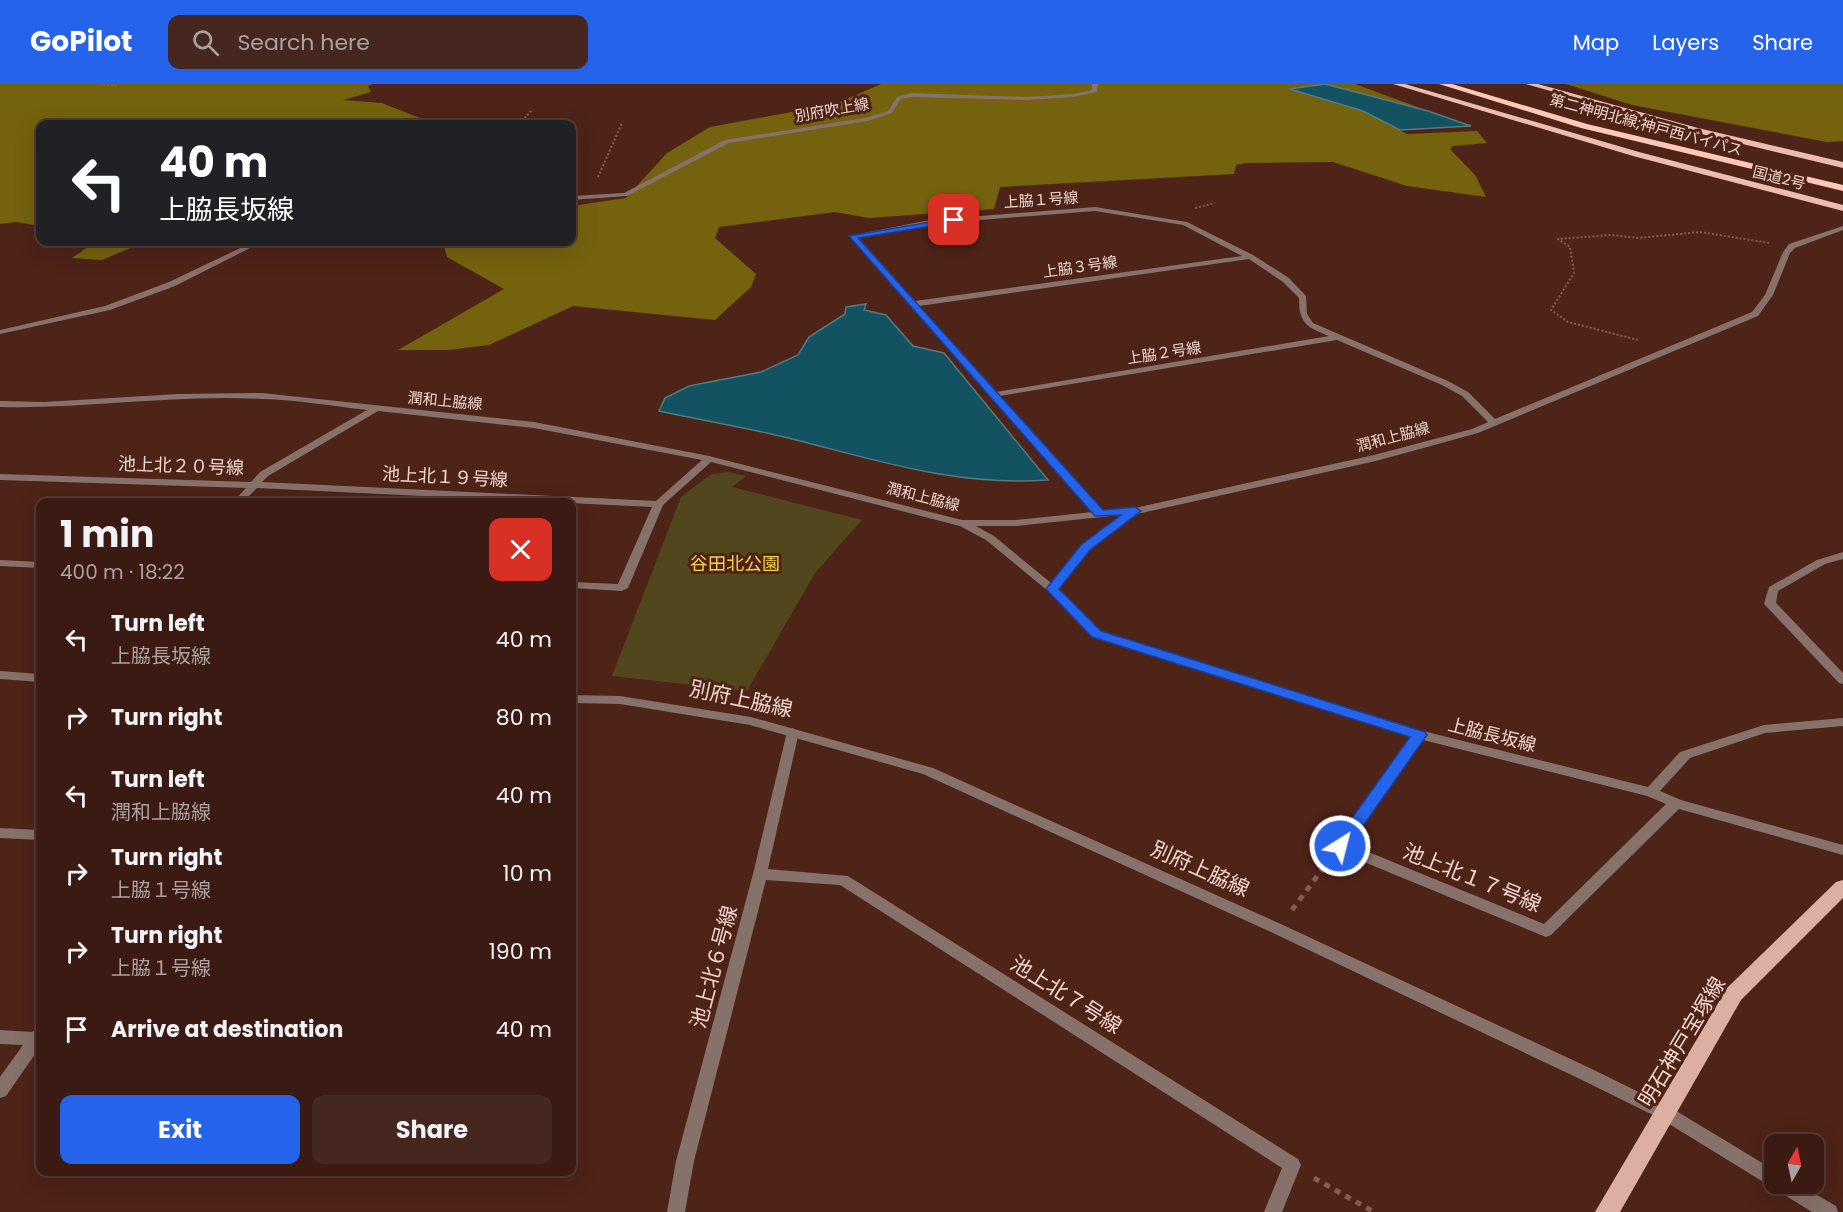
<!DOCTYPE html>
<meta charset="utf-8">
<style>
:root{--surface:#3a1a12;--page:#452720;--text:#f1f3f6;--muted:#aba19f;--line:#543832;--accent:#2563eb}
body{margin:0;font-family:Poppins,"Noto Sans JP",sans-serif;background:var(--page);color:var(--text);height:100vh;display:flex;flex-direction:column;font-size:22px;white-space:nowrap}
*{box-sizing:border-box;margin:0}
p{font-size:20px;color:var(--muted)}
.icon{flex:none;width:33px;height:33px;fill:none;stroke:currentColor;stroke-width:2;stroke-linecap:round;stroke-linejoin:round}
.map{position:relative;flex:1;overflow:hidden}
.panel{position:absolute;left:36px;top:414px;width:540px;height:678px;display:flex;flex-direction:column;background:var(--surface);border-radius:12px;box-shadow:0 6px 24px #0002,0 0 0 2px var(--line)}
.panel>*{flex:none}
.top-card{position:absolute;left:36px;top:36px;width:540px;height:126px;border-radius:12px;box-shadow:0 6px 24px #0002,0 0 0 2px var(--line);background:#202124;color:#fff;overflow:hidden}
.needle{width:39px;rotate:9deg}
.controls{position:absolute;left:1764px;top:1050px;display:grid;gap:12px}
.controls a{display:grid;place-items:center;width:60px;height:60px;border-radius:12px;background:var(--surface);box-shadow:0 6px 24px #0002,0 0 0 2px var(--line);font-size:30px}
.pin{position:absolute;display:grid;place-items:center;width:51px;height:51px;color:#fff;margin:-26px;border-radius:12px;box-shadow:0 3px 9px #0006}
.me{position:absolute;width:66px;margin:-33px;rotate:36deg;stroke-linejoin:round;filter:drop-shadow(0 0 4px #0008)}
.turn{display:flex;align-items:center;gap:21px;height:126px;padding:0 24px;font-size:27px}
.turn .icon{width:78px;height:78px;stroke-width:2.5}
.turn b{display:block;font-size:42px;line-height:51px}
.round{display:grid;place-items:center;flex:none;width:63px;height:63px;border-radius:12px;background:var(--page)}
.head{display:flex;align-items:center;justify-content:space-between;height:102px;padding:0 24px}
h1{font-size:36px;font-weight:700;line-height:45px}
.action{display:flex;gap:12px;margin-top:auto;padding:12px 24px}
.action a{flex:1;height:69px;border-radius:12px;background:var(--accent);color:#fff;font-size:24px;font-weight:700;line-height:69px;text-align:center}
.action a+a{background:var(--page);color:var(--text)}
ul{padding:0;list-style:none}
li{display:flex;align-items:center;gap:18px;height:78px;padding:0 24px}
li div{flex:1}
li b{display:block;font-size:22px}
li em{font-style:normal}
header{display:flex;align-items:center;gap:36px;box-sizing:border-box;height:84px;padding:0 30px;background:var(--accent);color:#fff}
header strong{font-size:28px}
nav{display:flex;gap:33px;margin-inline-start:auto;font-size:21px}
.search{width:420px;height:54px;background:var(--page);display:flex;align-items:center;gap:15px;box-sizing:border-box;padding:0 21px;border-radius:12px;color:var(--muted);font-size:22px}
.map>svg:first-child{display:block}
.green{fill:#52471c}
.forest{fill:#74620e}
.water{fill:#135361;stroke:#567a81;stroke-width:1.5}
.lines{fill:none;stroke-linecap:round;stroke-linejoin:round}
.path-far1{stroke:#835d53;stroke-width:2;stroke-dasharray:2 2;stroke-linecap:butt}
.path{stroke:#835d53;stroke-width:5;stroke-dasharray:6 6;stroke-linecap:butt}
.minor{fill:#87716b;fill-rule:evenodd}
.tertiary{fill:#87716b;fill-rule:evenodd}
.primary{fill:#ddafa3;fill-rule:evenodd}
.trunk{fill:#eebcae;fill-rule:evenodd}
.motorway{fill:#ffc8b9;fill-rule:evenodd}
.route{fill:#2563eb;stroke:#184099;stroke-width:1.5}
.labels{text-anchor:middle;stroke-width:6;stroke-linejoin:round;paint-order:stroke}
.far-street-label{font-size:15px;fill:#f1d5cd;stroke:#4e2318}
.street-label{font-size:18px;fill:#f1d5cd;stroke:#4e2318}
.park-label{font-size:18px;fill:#f4d44b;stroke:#4e2318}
.near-street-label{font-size:21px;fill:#f1d5cd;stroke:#4e2318}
</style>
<header>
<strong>GoPilot</strong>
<div class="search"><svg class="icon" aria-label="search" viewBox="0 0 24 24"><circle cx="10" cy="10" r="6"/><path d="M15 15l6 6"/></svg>Search here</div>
<nav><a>Map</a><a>Layers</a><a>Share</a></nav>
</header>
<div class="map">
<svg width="1843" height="1128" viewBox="0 0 1843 1128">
<rect width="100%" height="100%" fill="#4e2318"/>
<polygon class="green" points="729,388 746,392 732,403 862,436 815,489 747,607 612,592 681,413 711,390"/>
<g class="forest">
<polygon points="0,0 373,0 368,2 371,8 343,16 382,19 430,38 426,40 40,40 40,142 16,138 0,140"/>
<polygon points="881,0 1355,0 1428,27 1325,0 1363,27 1407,50 1477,47 1487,59 1453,62 1450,65 1475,91 1486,113 1407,102 1333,78 1246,79 1236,81 1234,90 1000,103 994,125 869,134 835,128 719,143 715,154 756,190 751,203 715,236 573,222 489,261 448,266 398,266 504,205 447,173 443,158 572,158 572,122 626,114 667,69 710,43 835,20"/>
<polygon points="1566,0 1843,0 1843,57 1827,58 1632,21"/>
<polygon points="88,158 144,158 102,176 72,174 88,163"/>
</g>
<g class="water">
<polygon points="1325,0 1428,27 1471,42 1400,46 1363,27 1290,5"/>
<path d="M866 220 864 226 886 231 913 262 944 269 1048 396C954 403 874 375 784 353 743 343 700 336 659 327L665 314 689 302 761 288 798 271 809 253 845 230 846 223Z"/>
</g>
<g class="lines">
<g class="path-far1">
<polyline points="99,0 119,2"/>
<polyline points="519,40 532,26"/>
<polyline points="598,93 622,39"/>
<polyline points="1195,124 1215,119"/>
<polyline points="1638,256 1568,238 1551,226 1574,189 1570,163 1558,155 1611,151 1638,154 1700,148 1770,159"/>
</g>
<g class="path">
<polyline points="1292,826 1327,779"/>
<polyline points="1314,1094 1374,1128"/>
</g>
<g class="minor">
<polygon points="1092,0 1098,0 1097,8 1073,13 1027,16 911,13 901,15 892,29 868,37 729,59 627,112 572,116 572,112 624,109 725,56 865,34 888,27 897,13 911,9 1027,13 1073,10 1092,6"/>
<path d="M1095 123 1187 138 1253 171 1289 194 1306 212 1307 230 1313 239 1448 297 1468 308 1495 335 1752 228 1765 211 1783 168 1789 160 1843 142V146L1795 164 1790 169 1773 211 1758 232 1478 349 1376 377 1137 430 1089 465 1058 505 1100 547 1423 647 1648 703 1680 668 1764 641 1843 634V642L1765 649 1690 674 1660 707 1681 716 1843 761V771L1679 725 1551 851 1546 853 1541 851 1335 766 1333 762 1335 758 1412 653 1092 553 1048 507 986 456 960 442 711 378 663 421 628 504 622 507 572 504V498L618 500 652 423 257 404 243 418H233L246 404 0 396V390L251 398 260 388 367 326C333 322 297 316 262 315 175 310 87 325 0 323V317L44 318 178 310 262 309 534 338 709 372 962 436H1015L1093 428 849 152 930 136ZM1095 127 1183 141 1242 172 915 217 858 153 930 140ZM1249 175 1283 198 1299 214C1299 240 1307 243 1329 252L996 308 919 222ZM1337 256 1442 301 1462 312 1488 338 1472 345 1374 371 1135 424 1103 427 1000 312ZM378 327 534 344 702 376 656 417 262 398 268 392ZM1121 431 1081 461 1051 499 994 452 976 442H1015ZM1423 656 1647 712 1666 720 1544 840 1349 760Z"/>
<polygon points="253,158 262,158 175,202 110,226 0,250 0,246 105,222 169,198"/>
<polygon points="1843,468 1843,475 1825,480 1778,507 1776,519 1843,589 1843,600 1839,599 1764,520 1769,503 1817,476"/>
<polygon points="0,476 40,478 40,484 0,482"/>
<polygon points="793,644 799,648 768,785 848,792 1298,1075 1301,1081 1282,1128 1264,1128 1282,1084 840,801 766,796 694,1077 685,1128 667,1128 676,1077 753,790 787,648"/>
<polygon points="0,744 40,746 40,756 0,754"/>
<polygon points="40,943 40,963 6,1012 0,1014 0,993 23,961 0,960 0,946 32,948"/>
</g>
<g class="tertiary">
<polygon points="0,587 40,590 40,598 0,595"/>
<polygon points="572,611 620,612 751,633 933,684 1283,841 1594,986 1673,1025 1774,1086 1774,1100 1798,1100 1836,1122 1838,1128 1812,1128 1661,1035 1582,996 1273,849 923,690 750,641 620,620 572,619"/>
</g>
<polygon class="primary" points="1843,796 1843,814 1741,916 1620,1128 1595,1128 1727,904 1836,798"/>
<g class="trunk">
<polygon points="1393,0 1405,0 1639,68 1843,121 1843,127 1633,72"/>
<polygon points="1526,0 1538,0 1698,44 1843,78 1843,84 1693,48"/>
</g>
<polygon class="motorway" points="1439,0 1452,0 1587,40 1843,101 1843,107 1581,44"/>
</g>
<polygon class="route" points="954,134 956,138 858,154 1103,426 1135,423 1141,427 1090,466 1059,505 1101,547 1425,648 1427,651 1346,766 1340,768 1332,762 1410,653 1092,553 1046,505 1081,461 1121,431 1095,432 849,152"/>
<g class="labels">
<g class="far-street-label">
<text transform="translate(832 26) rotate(-10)" y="5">別府吹上線</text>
<text transform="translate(1646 41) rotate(15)" y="5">第二神明北線;神戸西バイパス</text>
<text transform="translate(1779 94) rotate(14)" y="5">国道2号</text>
<text transform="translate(1041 116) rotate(-4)" y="5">上脇１号線</text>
<text transform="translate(1080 183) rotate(-8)" y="5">上脇３号線</text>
<text transform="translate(1164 269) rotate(-9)" y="5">上脇２号線</text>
<text transform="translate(445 317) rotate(5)" y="5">潤和上脇線</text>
<text transform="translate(1393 353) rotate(-15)" y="5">潤和上脇線</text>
<text transform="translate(923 413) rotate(14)" y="5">潤和上脇線</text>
</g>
<g class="street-label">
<text transform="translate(181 382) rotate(2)" y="6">池上北２０号線</text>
<text transform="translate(445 393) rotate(3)" y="6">池上北１９号線</text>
<text transform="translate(1492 651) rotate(14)" y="6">上脇長坂線</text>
</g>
<g class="park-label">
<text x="735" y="486">谷田北公園</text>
</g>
<g class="near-street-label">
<text transform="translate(741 615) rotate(12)" y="7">別府上脇線</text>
<text transform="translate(1200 785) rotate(24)" y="7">別府上脇線</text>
<text transform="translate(1472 794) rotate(22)" y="7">池上北１７号線</text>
<text transform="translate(714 883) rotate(-75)" y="7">池上北６号線</text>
<text transform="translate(1066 911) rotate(32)" y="7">池上北７号線</text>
<text transform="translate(1682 958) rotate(-59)" y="7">明石神戸宝塚線</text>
</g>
</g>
</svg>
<div class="controls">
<a><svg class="needle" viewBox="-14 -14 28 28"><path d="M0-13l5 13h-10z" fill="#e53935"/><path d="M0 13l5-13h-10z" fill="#aba19f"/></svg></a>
</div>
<div class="pin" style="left:954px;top:136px;background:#d93025"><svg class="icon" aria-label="arrive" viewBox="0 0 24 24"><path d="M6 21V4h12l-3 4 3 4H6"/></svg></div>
<svg class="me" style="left:1340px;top:762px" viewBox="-20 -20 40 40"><circle r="17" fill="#2563eb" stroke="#fff" stroke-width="3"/><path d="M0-11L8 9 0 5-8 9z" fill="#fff"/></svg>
<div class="top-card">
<div class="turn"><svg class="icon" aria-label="left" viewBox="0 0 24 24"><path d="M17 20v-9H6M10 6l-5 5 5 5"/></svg><div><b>40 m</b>上脇長坂線</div></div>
</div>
<section class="panel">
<div class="head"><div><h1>1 min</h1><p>400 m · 18:22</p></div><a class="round" style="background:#d93025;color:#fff"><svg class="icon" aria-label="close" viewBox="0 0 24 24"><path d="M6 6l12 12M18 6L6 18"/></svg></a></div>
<ul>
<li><svg class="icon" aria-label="left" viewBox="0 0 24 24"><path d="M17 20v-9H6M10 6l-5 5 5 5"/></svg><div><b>Turn left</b><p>上脇長坂線</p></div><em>40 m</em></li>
<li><svg class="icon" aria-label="right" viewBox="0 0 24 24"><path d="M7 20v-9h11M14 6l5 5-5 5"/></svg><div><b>Turn right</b></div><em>80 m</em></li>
<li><svg class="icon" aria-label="left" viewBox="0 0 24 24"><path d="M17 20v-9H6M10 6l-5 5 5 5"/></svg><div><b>Turn left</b><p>潤和上脇線</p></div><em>40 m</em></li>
<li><svg class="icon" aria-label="right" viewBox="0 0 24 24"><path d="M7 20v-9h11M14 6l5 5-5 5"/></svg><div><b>Turn right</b><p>上脇１号線</p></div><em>10 m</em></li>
<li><svg class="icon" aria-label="right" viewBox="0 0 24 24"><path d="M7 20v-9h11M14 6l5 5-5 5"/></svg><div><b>Turn right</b><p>上脇１号線</p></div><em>190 m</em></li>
<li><svg class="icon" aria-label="arrive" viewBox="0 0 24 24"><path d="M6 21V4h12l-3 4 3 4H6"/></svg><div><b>Arrive at destination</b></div><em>40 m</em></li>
</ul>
<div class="action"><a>Exit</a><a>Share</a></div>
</section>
</div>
